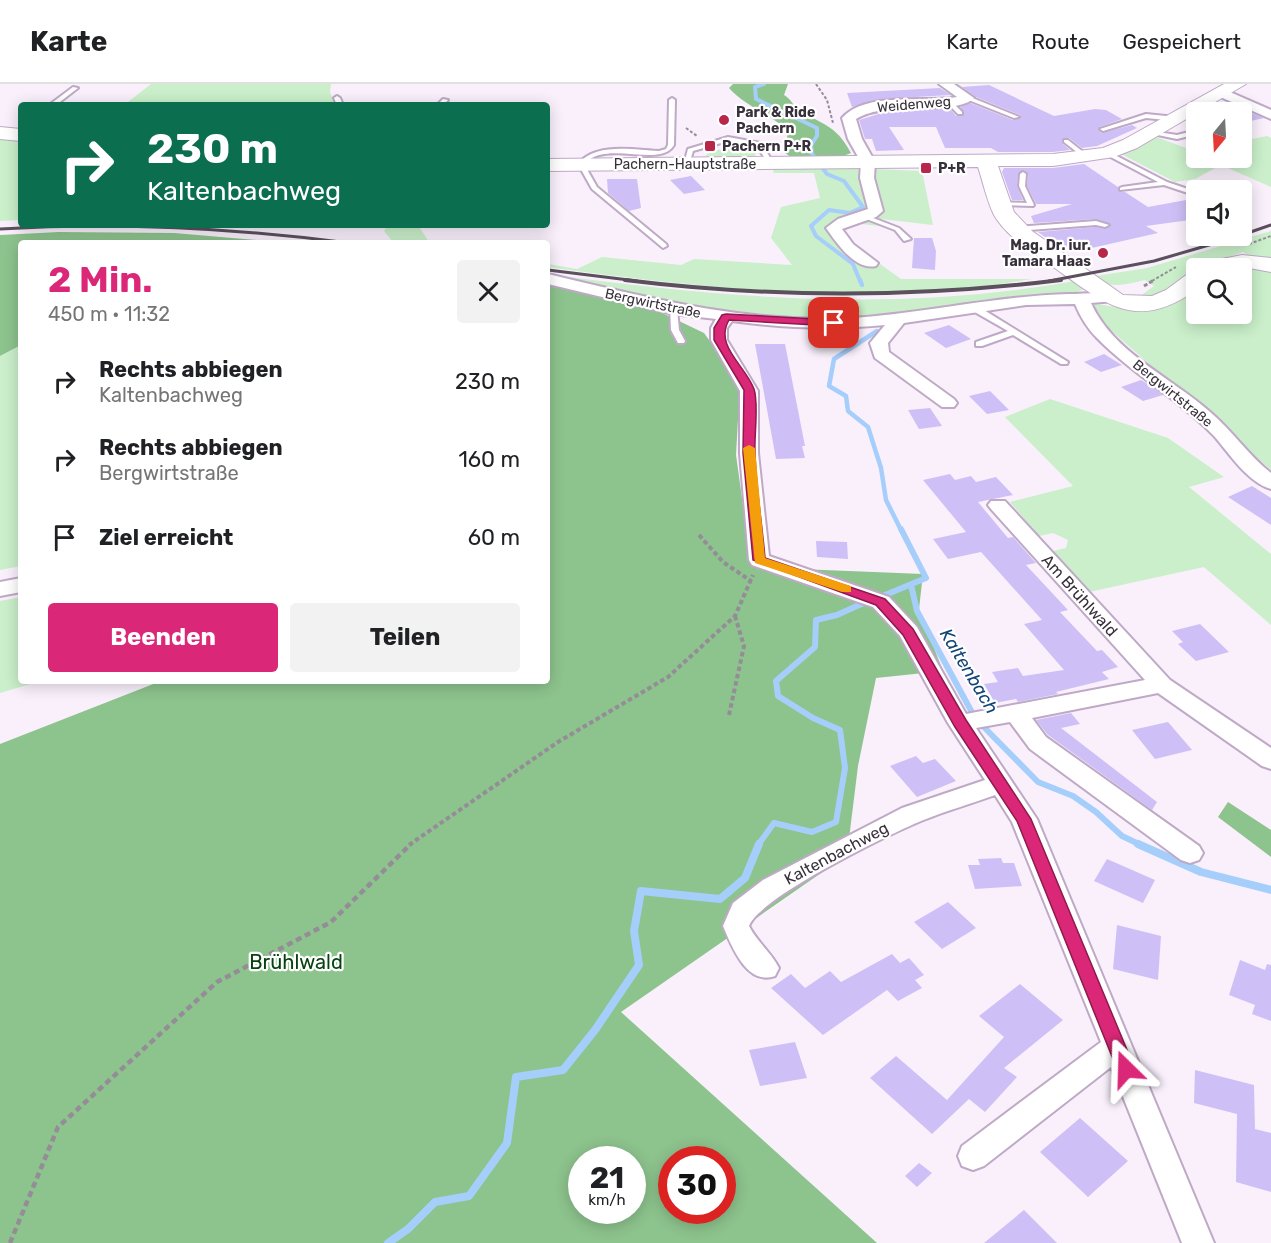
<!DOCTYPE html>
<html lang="de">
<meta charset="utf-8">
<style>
:root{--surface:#fff;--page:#f2f2f2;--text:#202124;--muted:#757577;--line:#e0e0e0;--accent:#db2777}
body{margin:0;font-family:Rubik,sans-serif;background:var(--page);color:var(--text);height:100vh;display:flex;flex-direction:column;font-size:22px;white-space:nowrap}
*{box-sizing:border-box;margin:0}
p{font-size:20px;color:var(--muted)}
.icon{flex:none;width:33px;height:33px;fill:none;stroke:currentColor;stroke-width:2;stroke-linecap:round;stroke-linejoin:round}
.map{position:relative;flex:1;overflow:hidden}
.panel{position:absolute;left:18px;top:156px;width:532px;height:444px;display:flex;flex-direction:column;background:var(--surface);border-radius:6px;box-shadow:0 3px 15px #0003}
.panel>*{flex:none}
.banner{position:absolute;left:18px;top:18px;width:532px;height:126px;border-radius:6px;box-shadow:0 3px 15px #0003;background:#0b6e4f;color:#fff;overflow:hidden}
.needle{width:39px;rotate:198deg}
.fabs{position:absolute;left:1186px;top:18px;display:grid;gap:12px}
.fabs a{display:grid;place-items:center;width:66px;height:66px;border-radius:6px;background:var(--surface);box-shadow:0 3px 15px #0003;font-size:30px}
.speed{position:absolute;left:568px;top:1062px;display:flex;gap:12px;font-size:30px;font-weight:700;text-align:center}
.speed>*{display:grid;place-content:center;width:78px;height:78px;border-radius:50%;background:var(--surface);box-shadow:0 3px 15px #0003;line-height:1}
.speed small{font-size:15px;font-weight:400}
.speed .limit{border:9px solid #d22;background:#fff;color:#111}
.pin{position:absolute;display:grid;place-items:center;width:51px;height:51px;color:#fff;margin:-26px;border-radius:12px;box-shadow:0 3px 9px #0006}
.me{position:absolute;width:66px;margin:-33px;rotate:338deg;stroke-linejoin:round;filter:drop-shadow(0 0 4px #0008)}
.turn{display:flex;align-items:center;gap:21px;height:126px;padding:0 30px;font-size:27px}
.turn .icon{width:78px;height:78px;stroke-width:2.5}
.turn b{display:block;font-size:42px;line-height:51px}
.round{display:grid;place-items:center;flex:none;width:63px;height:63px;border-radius:6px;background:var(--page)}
.overview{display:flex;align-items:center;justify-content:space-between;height:102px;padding:0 30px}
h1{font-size:36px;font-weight:700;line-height:45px;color:var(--accent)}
.primary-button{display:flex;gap:12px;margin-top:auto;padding:12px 30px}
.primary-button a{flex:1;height:69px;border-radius:6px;background:var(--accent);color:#fff;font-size:24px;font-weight:700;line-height:69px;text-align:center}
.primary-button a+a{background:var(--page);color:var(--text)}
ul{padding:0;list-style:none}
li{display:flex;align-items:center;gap:18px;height:78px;padding:0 30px}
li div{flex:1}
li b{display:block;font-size:22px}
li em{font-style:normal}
header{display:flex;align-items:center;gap:36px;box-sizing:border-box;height:84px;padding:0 30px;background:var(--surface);border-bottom:2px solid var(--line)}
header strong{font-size:28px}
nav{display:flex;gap:33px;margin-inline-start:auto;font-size:21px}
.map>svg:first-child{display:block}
.green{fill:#caefca}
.forest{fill:#8dc38d;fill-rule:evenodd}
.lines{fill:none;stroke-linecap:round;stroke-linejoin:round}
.stream-far3{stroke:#a6cefb;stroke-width:4}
.stream-far2{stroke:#a6cefb;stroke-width:4.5}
.stream-far1{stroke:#a6cefb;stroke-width:6}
.stream{stroke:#a6cefb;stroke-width:8}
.building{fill:#cec0f6}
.service-casing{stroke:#bfa9c6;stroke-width:4}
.minor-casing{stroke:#bfa9c6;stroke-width:4}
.secondary-casing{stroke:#bfa9c6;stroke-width:2}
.path-far3{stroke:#948c97;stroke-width:2;stroke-dasharray:3 2;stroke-linecap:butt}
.path-far2{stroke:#948c97;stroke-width:3;stroke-dasharray:4 2;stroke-linecap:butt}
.path-far1{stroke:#948c97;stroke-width:4;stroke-dasharray:4.5 3;stroke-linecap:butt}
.path{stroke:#948c97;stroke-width:4.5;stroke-dasharray:6 4;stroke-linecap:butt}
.service{fill:#fff;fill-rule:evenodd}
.minor{fill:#fff;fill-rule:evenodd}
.secondary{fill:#fff;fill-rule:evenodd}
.rail-far1{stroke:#5a515d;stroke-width:3}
.rail{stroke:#5a515d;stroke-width:4}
.route{fill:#db2777;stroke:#8e194d;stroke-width:1.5}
.slow{fill:#f59e0b}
.poi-dot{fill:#b82749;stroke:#fff;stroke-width:2}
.labels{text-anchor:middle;stroke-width:4.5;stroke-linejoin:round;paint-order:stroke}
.far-street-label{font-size:14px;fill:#38303b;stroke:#fff}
.far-poi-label{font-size:14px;font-weight:bold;fill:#38303b;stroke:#fff;text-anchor:start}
.street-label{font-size:16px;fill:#38303b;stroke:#fff}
.water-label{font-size:18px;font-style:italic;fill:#114577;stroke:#fff}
.near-park-label{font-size:20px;fill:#064310;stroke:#fff}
</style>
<header>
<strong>Karte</strong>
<nav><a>Karte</a><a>Route</a><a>Gespeichert</a></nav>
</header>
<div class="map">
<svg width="1271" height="1159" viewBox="0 0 1271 1159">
<rect width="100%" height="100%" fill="#f9f0fc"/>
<g class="green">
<polygon points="151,0 331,0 330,8 335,21 156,21 128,18"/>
<polygon points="1267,52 1271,54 1271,103 1221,81 1195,95 1175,98 1121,70 1156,53 1197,68 1197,74 1242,74 1242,57"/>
<polygon points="0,55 21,57 21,136 0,137"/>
<polygon points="736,63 751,64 756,70 754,74 705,72 712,67"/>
<path d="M858 83 859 95 875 105 869 96 874 85 922 87 933 141 881 135 880 142 852 139 841 146 848 157 901 195H1032C872 223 707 205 548 183V180L577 185 602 173 681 181 694 175 792 181 771 154 781 123 820 114 814 89H774L772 84Z"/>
<polygon points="388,141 418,141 429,158 438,159 394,159 384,147"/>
<path d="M1271 147V178L1252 174 1243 168 1197 184 1156 215 1139 213 1154 202 1145 196C1125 201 1108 205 1089 193L1147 184Z"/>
<polygon points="1235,182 1271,185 1271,386 1100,237 1094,220 1142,226 1197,202 1197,230 1242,230 1242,184 1226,184"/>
<path d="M548 190C728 215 900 229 1081 196L1084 200V205L1068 212H1025L915 229 854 233 804 234 726 226 722 229 570 197Z"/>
<polygon points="21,261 21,482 0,486 0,272"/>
<polygon points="1050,315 1168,354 1224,393 1189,403 1271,470 1271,541 1204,483 1089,508 1053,467 1066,464 1068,456 1053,449 1039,452 1010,418 1073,402 1005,333"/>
<polygon points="21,513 21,597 161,597 37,598 0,609 0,517"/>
</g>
<g class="forest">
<path d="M733 0H788L784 11C791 15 792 20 797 24 822 42 835 39 851 69L841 73H791L785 69 788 46C769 30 745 22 729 4Z"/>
<polygon points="59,148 174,149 291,159 21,159 21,261 0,272 0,151"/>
<path d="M548 200 656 226 704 249 740 299 736 371 750 472 799 485 923 490 919 525 943 587 876 594 858 682 847 771 621 928 877 1159H0V660L161 597H548ZM582 1076H633V1126H582ZM672 1076H723V1126H672Z"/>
<polygon points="1228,718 1271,746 1271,773 1218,733"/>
</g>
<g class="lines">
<polyline class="stream-far3" points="764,0 755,3 756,15 817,44 817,52 811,61 812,70 827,90 844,97 863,123 850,129 829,126 811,142 816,152 853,180 860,197"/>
<g class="stream-far2">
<polyline points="860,196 862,201"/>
<polyline points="877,247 834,275 829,302 846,312 848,327 868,343 881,384 886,416 901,446"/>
</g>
<g class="stream-far1">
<polyline points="911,501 917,527 975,634 1038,698 1073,712 1096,728 1122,752 1141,761"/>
<polyline points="878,514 926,494 901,445"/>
<polyline points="758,761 774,739 812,748 836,738 845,684 840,646 813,634 778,612 776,597 815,563 816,536 837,531 868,517"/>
</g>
<g class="stream">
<polyline points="1138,760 1201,788 1271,806"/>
<polyline points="388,1159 408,1145 435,1118 469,1112 507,1059 516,993 563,986 595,946 639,881 634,847 641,807 720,815 745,794 759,760"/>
</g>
</g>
<g class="building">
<polygon points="989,1 1054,32 1095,25 1106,26 1122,35 1099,43 1098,46 1102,49 1132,41 1137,44 1097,62 1082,64 1069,54 1064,54 1063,60 1070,66 1053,68 998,68 991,64 945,64 936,43 889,43 904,66 876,67 872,55 865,55 859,36 885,28 950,25 956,32 962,32 964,28 960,23 970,19 1013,36 1021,34 1020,31 976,13 962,3"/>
<polygon points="940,4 951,11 880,15 852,23 847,9"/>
<polygon points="1242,25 1264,34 1242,39"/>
<polygon points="1084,80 1118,103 1119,108 1125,108 1148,123 1197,114 1197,135 1146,142 1158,149 1074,168 1071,165 1065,167 1038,148 1096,143 1105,145 1111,140 1096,135 1034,139 1031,132 1072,120 1036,120 1027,102 1028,90 1024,86 1018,90 1017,102 1023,116 1012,116 1002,88 1004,84 1053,84"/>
<polygon points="691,92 705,106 684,110 670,96"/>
<polygon points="607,95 637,95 641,124 629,127 608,109"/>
<polygon points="914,154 932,154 936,167 935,186 912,184"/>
<polygon points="949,241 971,255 946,264 924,249"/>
<polygon points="755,260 785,260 805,362 802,362 805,374 776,375"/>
<polygon points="1104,270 1122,281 1101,288 1084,278"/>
<polygon points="1141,296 1153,303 1163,311 1143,317 1121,303"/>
<polygon points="990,307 1009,326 987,330 969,312"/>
<polygon points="930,324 942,342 919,345 908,326"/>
<polygon points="950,390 955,396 971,392 976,398 996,393 1013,411 978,418 1008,454 1013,453 1036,479 1026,481 1068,526 1060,528 1097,567 1102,566 1118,583 1102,588 1109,595 1056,608 1058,610 1018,618 1016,615 995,619 984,600 998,598 992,588 1018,584 1023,592 1064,586 1024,540 1042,536 981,468 948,475 933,455 966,448 923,396"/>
<polygon points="1252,402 1271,414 1271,441 1228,413"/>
<polygon points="816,457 847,458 848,475 817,473"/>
<polygon points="1200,540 1229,568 1196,577 1178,560 1183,558 1172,547"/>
<polygon points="1071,629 1080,640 1061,644 1157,718 1152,726 1048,651 1036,636"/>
<polygon points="1168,638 1192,666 1155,675 1132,646"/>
<polygon points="916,672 923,679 935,675 956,697 917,713 890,682"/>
<polygon points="1001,774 1003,779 1014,779 1022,802 975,805 968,781 980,781 978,775"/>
<polygon points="1107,775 1155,796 1143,819 1094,797"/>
<polygon points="948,818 976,844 942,865 914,838"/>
<polygon points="1117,841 1161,852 1158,896 1113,885"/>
<polygon points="892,870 900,879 909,874 924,891 915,896 922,904 898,917 887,906 823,951 771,904 791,890 805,904 830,887 841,898"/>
<polygon points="1240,876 1265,886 1267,880 1271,881 1271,937 1252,930 1255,921 1229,911"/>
<polygon points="1020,900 1063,936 1004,984 1017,993 985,1028 969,1015 932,1050 870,994 896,972 947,1016 1004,953 979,932"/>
<polygon points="795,958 807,994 760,1002 749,966"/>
<polygon points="1195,986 1254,1001 1255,1045 1271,1049 1271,1108 1236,1098 1237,1030 1194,1019"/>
<polygon points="1080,1034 1128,1077 1088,1113 1040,1068"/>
<polygon points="919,1079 932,1089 917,1103 905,1092"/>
<polygon points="1024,1126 1057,1159 984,1159"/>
</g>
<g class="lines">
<defs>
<g id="service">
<polygon points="73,3 78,4 56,21 49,21"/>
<polygon points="337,12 340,14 343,21 337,21 334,14"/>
<polygon points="966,13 970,13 1019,33 1014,34 966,15"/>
<path d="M672 14 675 16 674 61C660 85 607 55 584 80L597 103 666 160 667 162 663 164 592 105 578 80C596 58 634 66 659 67L666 65 668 61 669 16Z"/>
<polygon points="443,15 448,16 443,21 437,21"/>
<polygon points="946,16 950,16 962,28 962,30 958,30 946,18"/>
<polygon points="1146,30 1176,33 1179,35 1176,37 1146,34 1103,47 1100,45"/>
<polygon points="1197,46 1197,50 1177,55 1148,49 1151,47 1177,51"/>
<polygon points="728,53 761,59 774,80 769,81 757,62 728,57 693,67 689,81 684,80 688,65"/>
<polygon points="1064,56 1068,56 1087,71 1087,73 1083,73 1064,58"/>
<polygon points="1105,68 1109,68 1167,98 1197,108 1197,112 1164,101 1120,106 1120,104 1122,103 1158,98 1105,70"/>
<polygon points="1023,88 1026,90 1025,102 1034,121 1033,122 998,121 997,120 1000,118 1027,119 1019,102 1020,90"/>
<polygon points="864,132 868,132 899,144 911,155 904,157 895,146 864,134"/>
<polygon points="1096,137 1109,141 1105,143 1096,141 1016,147 1012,145 1016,143"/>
<polygon points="670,223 677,225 679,246 685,257 684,259 678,259 671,246"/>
<polygon points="973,223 979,223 1068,278 1067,280 1061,280 1013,251 982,262 976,262 976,258 1008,247 973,227"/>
</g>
<g id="minor">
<path d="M939 0H954L974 14C954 33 888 15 856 35L862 55 875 78 874 94 883 127 876 133 842 145 853 160 878 179 876 182C855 187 836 158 826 144L838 135 868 125 860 94 861 78 848 55 842 34C866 7 924 19 957 13Z"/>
<polygon points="1223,5 1271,26 1271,35 1218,12 1218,6"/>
<path d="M548 190C648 214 749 240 853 234 926 229 997 212 1069 210 1084 210 1101 207 1115 211L1117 214 1115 217 1091 219C1113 268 1170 293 1209 327 1232 346 1248 371 1271 389V405C1248 399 1229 369 1214 352 1179 315 1133 291 1097 254 1087 244 1080 232 1075 220L1026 221 904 239 888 259 889 268 954 315 957 319 954 323H942L875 274 870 259 885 241C834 246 783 244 732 237L727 244V256L758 307V369L769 472 889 513 917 543 966 630 1145 596 991 425 988 421 991 417H1005L1170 596 1271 664V685L1262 682 1158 609 1032 634 1046 653 1199 762 1203 769 1199 776 1190 779 1181 776 1030 665 1010 638 976 644 1037 735 1214 1159H1182L1111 983 984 1082 973 1086 962 1082 958 1072 962 1062 1101 958 1012 738 995 711C971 720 945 727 921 737 888 751 760 813 749 842 757 858 771 868 779 884L775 892C747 902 732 863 723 842L733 819 763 796 902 724 985 696 948 639 900 552 873 523 752 481 749 476 740 369V307L711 256V244L716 235 673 230 548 200Z"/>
<polygon points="21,494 21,508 0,512 0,498"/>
</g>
<g id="secondary">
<path d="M1224 0H1246L1137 64 1114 73 1053 82H998L1014 128 1032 147 1123 211 1152 212 1166 206 1189 189 1197 187V205C1135 251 1102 217 1049 180 1030 166 1006 152 994 131 987 117 983 98 978 83L548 87V75L1053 70 1103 64 1123 56Z"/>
<polygon points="0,43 21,45 21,57 0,55"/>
<polygon points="1242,171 1271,174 1271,188 1249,184 1202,184 1212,177"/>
</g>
</defs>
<use href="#service" class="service-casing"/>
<use href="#minor" class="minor-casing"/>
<use href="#secondary" class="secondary-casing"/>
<g class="path-far3">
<polyline points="816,0 827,16 833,39"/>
<polyline points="686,44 697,52"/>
<polyline points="1249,160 1271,152"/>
<polyline points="1152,197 1176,183"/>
</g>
<polyline class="path-far2" points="1144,202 1154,196"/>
<g class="path-far1">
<polyline points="699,451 723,478 751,497"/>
<polyline points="729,631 744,562 735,532"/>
<polyline points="409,761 558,658 668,593 735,532 753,491"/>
</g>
<polyline class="path" points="10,1159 58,1043 217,898 331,838 411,760"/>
<use href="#service" class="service"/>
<use href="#minor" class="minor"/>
<use href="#secondary" class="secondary"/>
<g class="rail-far1">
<path d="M0 145C117 138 233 144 349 159"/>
<polyline points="1242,151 1271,141"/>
<polyline points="548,186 637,197"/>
<polyline points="1049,197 1154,177 1240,152"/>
</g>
<path class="rail" d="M625 196C771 214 916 214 1061 196"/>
</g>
<path class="route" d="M726 230 834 236 839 239 834 242 729 236C714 262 745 281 754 305 759 320 754 351 755 369 756 404 762 439 765 474L885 515 913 545 966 636 1031 735 1135 985 1133 991 1126 993 1120 991 1117 985 1017 737 955 643 903 551 876 521 753 476 743 369 744 306 714 256V244L722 231Z"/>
<polygon class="slow" points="749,361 755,364 765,474 851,502 851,508 842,508 755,479 743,364"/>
<g class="poi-dot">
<circle cx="724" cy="36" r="6"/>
<rect x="704" y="56" width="12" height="12" rx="3"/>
<rect x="920" y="78" width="12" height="12" rx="3"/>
<circle cx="1103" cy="169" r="6"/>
</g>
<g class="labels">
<g class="far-street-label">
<text transform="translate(914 20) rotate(-5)" y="5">Weidenweg</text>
<text x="685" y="85">Pachern-Hauptstraße</text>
<text transform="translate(653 219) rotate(12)" y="5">Bergwirtstraße</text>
<text transform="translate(1173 309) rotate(39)" y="5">Bergwirtstraße</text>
</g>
<g class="far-poi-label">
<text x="736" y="33">Park &amp; Ride<tspan x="736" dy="16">Pachern</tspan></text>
<text x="722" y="67">Pachern P+R</text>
<text x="938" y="89">P+R</text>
<text x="1091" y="166" text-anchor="end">Mag. Dr. iur.<tspan x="1091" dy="16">Tamara Haas</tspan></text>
</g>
<g class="street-label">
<text transform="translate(1080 511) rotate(48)" y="6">Am Brühlwald</text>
<text transform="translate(836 769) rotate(-28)" y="6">Kaltenbachweg</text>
</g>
<g class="water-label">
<text transform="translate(969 587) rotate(59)" y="6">Kaltenbach</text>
</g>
<g class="near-park-label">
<text x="296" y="885">Brühlwald</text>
</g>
</g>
</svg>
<div class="fabs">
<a><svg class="needle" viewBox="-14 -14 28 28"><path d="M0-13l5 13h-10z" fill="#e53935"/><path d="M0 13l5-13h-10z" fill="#757577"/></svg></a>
<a><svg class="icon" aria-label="sound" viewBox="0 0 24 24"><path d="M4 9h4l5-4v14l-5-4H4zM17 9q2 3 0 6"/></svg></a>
<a><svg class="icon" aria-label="search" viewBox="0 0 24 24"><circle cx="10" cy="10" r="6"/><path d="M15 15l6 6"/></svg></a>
</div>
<div class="speed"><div>21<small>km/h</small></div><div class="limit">30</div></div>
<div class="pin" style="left:834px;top:239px;background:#d93025"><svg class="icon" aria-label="arrive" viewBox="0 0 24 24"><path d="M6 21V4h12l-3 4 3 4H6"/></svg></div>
<svg class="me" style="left:1126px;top:985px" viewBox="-20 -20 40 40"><path d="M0-17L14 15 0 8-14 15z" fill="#db2777" stroke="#fff" stroke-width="4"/></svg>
<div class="banner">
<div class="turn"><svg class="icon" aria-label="right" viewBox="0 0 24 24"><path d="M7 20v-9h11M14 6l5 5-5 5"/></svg><div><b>230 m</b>Kaltenbachweg</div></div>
</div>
<section class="panel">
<div class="overview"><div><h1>2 Min.</h1><p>450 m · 11:32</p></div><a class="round"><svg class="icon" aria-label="close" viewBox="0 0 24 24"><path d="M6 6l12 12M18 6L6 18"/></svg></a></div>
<ul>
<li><svg class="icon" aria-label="right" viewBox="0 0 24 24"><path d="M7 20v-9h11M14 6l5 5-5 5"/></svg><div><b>Rechts abbiegen</b><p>Kaltenbachweg</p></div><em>230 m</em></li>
<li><svg class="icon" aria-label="right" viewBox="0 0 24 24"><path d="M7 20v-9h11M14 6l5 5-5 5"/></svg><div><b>Rechts abbiegen</b><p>Bergwirtstraße</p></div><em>160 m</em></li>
<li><svg class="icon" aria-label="arrive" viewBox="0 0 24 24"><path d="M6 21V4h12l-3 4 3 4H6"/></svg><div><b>Ziel erreicht</b></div><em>60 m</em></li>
</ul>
<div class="primary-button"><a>Beenden</a><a>Teilen</a></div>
</section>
</div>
